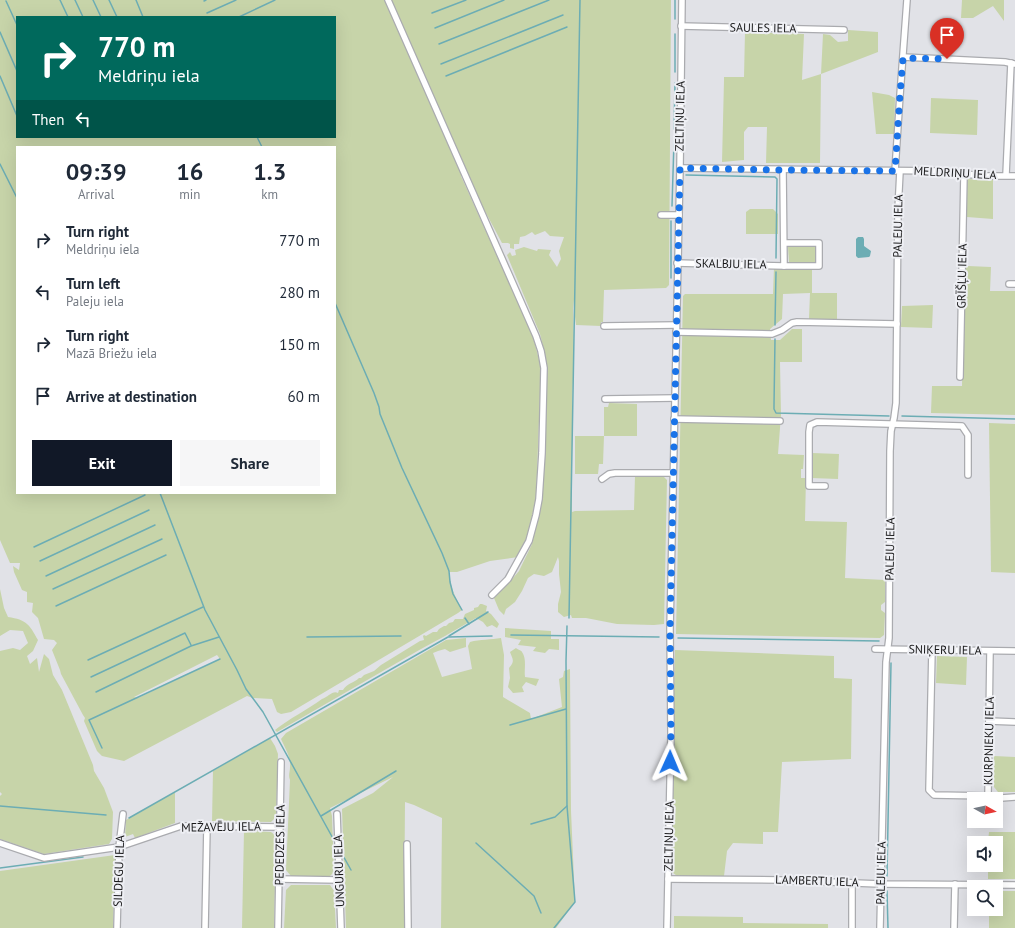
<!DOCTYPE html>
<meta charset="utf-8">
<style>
:root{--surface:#fff;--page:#f6f6f7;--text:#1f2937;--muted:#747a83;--accent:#111827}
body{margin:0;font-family:"PT Sans",sans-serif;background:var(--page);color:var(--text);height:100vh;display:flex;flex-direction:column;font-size:15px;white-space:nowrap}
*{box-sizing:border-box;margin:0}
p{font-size:13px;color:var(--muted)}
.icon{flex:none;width:22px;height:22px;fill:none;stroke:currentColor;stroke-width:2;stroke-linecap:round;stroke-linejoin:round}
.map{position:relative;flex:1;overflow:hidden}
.side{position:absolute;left:16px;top:146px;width:320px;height:348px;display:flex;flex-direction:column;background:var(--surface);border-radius:0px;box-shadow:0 4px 16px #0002}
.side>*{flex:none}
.banner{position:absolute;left:16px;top:16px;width:320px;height:122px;border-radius:0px;box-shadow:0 4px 16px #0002;background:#00695c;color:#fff;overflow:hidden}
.needle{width:26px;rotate:98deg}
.fabs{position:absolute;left:967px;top:792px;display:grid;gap:8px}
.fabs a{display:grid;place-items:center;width:36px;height:36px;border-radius:0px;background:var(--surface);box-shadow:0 4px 16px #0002;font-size:20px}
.pin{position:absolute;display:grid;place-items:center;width:34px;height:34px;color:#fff;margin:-41px -17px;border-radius:50% 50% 50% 0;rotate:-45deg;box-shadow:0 0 4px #0007}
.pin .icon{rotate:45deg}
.me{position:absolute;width:44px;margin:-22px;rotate:1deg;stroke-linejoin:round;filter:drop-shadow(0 0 3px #0008)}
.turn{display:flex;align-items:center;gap:14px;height:84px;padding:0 16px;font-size:18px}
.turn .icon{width:52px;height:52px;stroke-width:2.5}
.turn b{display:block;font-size:28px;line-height:34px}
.then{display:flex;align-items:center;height:38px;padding:0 16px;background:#0003;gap:8px;font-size:15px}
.eta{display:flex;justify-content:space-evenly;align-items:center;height:68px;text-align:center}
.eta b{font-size:24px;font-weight:800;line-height:28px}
.cta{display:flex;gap:8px;margin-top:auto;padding:8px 16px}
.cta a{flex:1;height:46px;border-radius:0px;background:var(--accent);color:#fff;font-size:16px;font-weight:800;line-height:46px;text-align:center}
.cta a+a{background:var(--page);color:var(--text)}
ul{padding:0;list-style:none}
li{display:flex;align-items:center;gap:12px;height:52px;padding:0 16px}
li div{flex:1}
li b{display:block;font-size:15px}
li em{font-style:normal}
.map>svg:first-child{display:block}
.green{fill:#c7d4a9;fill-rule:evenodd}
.water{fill:#6cadb4}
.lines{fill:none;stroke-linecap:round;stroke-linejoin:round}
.stream{stroke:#6cadb4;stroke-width:1.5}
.street-casing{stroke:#aaabaf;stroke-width:8}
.street{stroke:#fff;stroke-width:5.5}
.route{stroke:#1a73e8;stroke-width:7;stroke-dasharray:0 12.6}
.labels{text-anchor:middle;stroke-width:4;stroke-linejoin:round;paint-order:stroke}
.street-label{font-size:12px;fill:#181819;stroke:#eeeff4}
</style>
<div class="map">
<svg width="1015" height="928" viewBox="0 0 1015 928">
<rect width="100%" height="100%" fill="#e1e2e7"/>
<g class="green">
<path d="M0 0H671L669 285 666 288 604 290 603 322H601V326L576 325 573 300 574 356 572 404V512L575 511 634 510 635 476 664 477 667 480 664 624 654 625 617 624 586 618H572L571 615 564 617 558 612V604L561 592 559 574V561L558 557 552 572 544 576 534 574 528 578 522 591 515 602 506 609 504 615 499 610 494 598 507 585 519 571 532 544 542 502 546 366 544 350 540 334 507 255 510 252 512 256 516 255 515 250 524 247 537 251 538 249 551 250 549 255 557 267 561 259 559 251 564 237 550 236 545 231 535 235 532 232 525 236 520 237 519 244H514V249L510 248V244L508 243H502L464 172 461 176 533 336 541 368 536 499 526 541 518 557 490 561 457 572H449C450 587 455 596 462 610L458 613 291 712 281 714 277 712 272 699 253 698 247 696 124 761 102 756 97 751 84 721 85 718 83 715 61 674 60 670 52 650 57 643 54 640 44 639 38 618 32 612 33 603 27 602V592L22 590 14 572 13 566 19 570 20 563H10L0 540ZM17 17H335V137H17ZM17 147H335V493H17ZM217 655 220 659 138 698 134 697Z"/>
<polygon points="962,0 1004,0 1004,21 993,6 973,18 961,18"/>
<polygon points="848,30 878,32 878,52 821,74 820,163 766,163 767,127 748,127 744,132 744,160 722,162 724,80 724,77 744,77 745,32 804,34 802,80 821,74 823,34 830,35 838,42 848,41"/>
<polygon points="872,92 889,95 895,98 894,134 876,134"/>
<polygon points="931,98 978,100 977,135 930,133"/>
<polygon points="966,179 993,180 993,219 967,217"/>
<polygon points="750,209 773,209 778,214 778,234 746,234 746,212"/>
<polygon points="788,247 816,247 816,262 789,262"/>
<polygon points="968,266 991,267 990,291 1015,291 1015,415 931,413 932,386 962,386 964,269"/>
<polygon points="774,268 812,269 812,293 837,293 837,320 809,319 810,293 783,294 782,319 770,329 771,340 780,340 792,329 802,329 802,362 780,362 781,415 778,454 804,455 803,469 801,469 801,478 806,478 805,521 847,522 845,578 885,580 885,602 881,605 881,610 885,613 884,635 880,638 676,634 683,296 685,294 773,294"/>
<polygon points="933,305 932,328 901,327 902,306"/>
<polygon points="609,403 637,404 637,436 604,436 603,464 599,464 598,474 575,474 575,436 604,436 604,407 608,407"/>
<polygon points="989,423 1015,424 1015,573 991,572"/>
<polygon points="812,453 839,454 838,479 811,478"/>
<path d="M0 589 4 608 8 617C27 620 29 624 38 640L33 651 27 656 30 664 37 658 39 672 44 654 49 659 53 675 62 690 93 765 94 771 104 788 113 812 112 839 109 844 44 854 0 839V796L2 794 0 792V651L13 648 20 650 28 643 23 631 10 630 0 636Z"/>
<path d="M480 604H482L487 606 486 611 491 614 499 624 497 628 492 625 487 627 483 622 476 618 445 636 421 649 277 732 275 730C290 718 307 710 322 699 328 697 333 690 338 693L339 690H343C347 683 354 683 359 678H361L364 675 374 671 381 665 420 641 424 640 423 636 424 635 426 636 433 632H437L439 629 444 626H446L449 623 453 622 455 619H463L465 614 474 610V608L478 607Z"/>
<polygon points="505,628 551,631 551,639 559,639 559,650 549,649 545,653 533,651 536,647 518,645 521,640 505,637"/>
<path d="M466 638V647L450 652 445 649 438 651 433 653 442 677 472 669 468 646 470 642C480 639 491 640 501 638L504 655 503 697 530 713 531 719 562 707 559 679 563 677 564 671 570 669 571 811 575 902 556 928H441L442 818 414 805 405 802 404 928H346L342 809 373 793 393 777 330 808 332 816 334 872 330 876H291L286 870 290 780C288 775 290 772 290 767 291 757 285 748 281 739L286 733 446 640Z"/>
<path d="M516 648C517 649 522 651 522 652 527 659 524 669 525 677L539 679 536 686 526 682 522 687 524 692 513 693 508 687 510 678 509 668C515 661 513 660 510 652Z"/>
<polygon points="675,650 834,656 834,678 852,679 851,759 782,762 778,832 763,832 763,844 733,843 727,851 724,876 677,876 672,872 670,866"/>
<polygon points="937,656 967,657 966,685 936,683"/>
<polygon points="270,738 275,746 278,754 276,817 271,822 212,821 213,771"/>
<polygon points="994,756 1015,757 1015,792 998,792 994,787"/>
<polygon points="175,792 175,823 135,838 133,834 125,837 126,820"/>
<polygon points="244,831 271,832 276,836 274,928 242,928"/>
<polygon points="989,832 1015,832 1015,879 988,879 988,865 996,865 996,843 988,843"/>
<polygon points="115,855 113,928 0,928 0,871"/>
<polygon points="291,885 330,885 334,891 336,928 284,928 286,890"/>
<polygon points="996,891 1015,891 1015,928 989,928 989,909 996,909"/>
<polygon points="674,916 743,917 743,923 828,924 828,928 674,928"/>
</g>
<polygon class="water" points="858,237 863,237 864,239 864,246 871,251 870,256 869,257 858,258 856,256 856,239"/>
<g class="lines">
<g class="stream">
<polyline points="60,0 68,17"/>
<polyline points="75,0 83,17"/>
<polyline points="93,0 101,17"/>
<polyline points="109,0 117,17"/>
<polyline points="136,0 143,17"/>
<polyline points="6,1 17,25"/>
<polyline points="204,1 206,0"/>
<polyline points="207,13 236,0"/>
<polyline points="432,13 466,0"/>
<polyline points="239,17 275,0"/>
<polyline points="675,19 675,0"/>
<polyline points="435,28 504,0"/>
<polyline points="0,32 17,71"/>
<polyline points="439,44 549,0"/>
<polyline points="441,64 563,15"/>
<polyline points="675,72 675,34"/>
<polyline points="0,76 17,116"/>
<polyline points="446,76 567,27"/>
<polyline points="674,129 675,83"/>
<polyline points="257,137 262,147"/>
<polyline points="0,164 17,198"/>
<polyline points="686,175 775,177 777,179 776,258"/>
<polyline points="672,206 674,141"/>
<polyline points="671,278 671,221"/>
<polyline points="335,303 374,393 379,407 380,414 402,468 442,553 449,571 450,582 453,594 462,610"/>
<polyline points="775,325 776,272"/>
<polyline points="775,339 774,405 774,409 776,413 889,416"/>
<polyline points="902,416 1015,419"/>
<polyline points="160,493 205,610 237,670 246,689 263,712 335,842"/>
<polyline points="34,547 145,495"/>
<polyline points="40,561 149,510"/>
<polyline points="46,576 155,525"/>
<polyline points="53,589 162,539"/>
<polyline points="56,606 166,555"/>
<polyline points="465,618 469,624"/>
<polyline points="569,618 580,0"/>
<polyline points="511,635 659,637"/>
<polyline points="449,636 488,612"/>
<polyline points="307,637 401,636"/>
<polyline points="678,638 879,641"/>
<polyline points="88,660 203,607"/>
<polyline points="91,677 185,633 191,645"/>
<polyline points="96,692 191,646 219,637"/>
<polyline points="510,725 566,709"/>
<polyline points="102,748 89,720 220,659"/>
<polyline points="0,806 106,815"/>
<polyline points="321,816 396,771"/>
<polyline points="129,818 448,637 492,636"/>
<polyline points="531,824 555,817 567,806"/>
<polyline points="476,843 534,896 541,913"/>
<polyline points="341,852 351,870"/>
<polyline points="0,868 83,857"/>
<polyline points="887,876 891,663"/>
<polyline points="887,891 888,928"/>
<polyline points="554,928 575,902 567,806 566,661 567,626"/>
</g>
<defs>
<g id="street">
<polyline points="388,0 536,336 541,351 544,368 542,453 539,499 536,515 529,541 508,579 492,595"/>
<polyline points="681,26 844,30"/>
<polyline points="903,57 1005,62 1014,64"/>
<polyline points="680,168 938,171 983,176 1015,176"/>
<polyline points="895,171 900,95 907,0"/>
<polyline points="1006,175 1011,63"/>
<polyline points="661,215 679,215"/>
<polyline points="784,243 819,243 819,266 784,266"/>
<polyline points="677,263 784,266 783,170"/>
<polyline points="1009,284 1015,284"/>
<polyline points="604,326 676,325"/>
<polyline points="676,332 772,334 782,330 792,323 797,322 897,324"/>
<polyline points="960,377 964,174"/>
<polyline points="605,399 675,398"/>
<polyline points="674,419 780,421"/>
<polyline points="602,479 609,474 615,473 673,473"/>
<polyline points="825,486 809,486 809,432 810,425 817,422 962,426 968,435 968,475"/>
<polyline points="875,649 1015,651"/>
<polyline points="932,650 929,790 934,795 988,796 1001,798 1015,797"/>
<polyline points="989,721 1015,722"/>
<polyline points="988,796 990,651"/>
<polyline points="337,814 341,928"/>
<polyline points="0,843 44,858 119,847 181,826 280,827"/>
<polyline points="407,844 408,928"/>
<polyline points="279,879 339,880"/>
<polyline points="668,879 780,880 880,884 1015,885"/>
<polyline points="117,928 119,847 123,814"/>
<polyline points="205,928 207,826"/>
<polyline points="278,928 281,762"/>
<polyline points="667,928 671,733 670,629 680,168 682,0"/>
<polyline points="852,928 852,883"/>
<polyline points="880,928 886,662 889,638 890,451 891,431 894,418 896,403 898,210 900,171"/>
<polyline points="954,928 955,884"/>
</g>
</defs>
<use href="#street" class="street-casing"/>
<use href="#street" class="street"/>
</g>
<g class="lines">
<polyline class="route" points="670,762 671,733 670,629 680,168 784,170 895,171 900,95 903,58 947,59"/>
</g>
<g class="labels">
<g class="street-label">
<text transform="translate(763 28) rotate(1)" y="4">SAULES IELA</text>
<text transform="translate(680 116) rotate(-89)" y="4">ZELTIŅU IELA</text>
<text transform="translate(955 173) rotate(3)" y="4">MELDRIŅU IELA</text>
<text transform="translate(898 226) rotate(-89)" y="4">PALEJU IELA</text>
<text transform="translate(731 264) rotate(1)" y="4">SKALBJU IELA</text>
<text transform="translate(962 276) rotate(-89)" y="4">GRĪŠĻU IELA</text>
<text transform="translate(890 549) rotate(-89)" y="4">PALEJU IELA</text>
<text transform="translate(945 650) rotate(1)" y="4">SNIĶERU IELA</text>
<text transform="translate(989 741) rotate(-89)" y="4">KURPNIEKU IELA</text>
<text transform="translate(221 827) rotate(-1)" y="4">MEŽAVĒJU IELA</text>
<text transform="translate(669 836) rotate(-89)" y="4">ZELTIŅU IELA</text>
<text transform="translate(280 845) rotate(-89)" y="4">PEDEDZES IELA</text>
<text transform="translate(119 871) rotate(-88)" y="4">SILDEGU IELA</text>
<text transform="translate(339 871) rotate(-92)" y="4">UNGURU IELA</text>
<text transform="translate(881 873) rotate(-89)" y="4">PALEJU IELA</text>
<text transform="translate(817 881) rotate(2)" y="4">LAMBERTU IELA</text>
</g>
</g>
</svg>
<div class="fabs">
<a><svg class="needle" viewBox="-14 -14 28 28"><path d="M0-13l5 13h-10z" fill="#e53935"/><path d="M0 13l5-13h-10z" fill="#747a83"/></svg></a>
<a><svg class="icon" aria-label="sound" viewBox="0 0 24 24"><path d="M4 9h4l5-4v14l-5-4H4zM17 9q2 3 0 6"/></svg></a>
<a><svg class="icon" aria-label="search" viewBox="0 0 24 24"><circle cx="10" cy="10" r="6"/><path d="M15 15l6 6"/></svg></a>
</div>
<div class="pin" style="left:947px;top:59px;background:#d93025"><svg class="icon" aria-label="arrive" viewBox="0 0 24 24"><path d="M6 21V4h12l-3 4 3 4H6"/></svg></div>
<svg class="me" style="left:670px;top:762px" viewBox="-20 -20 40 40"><path d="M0-17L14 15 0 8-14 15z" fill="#1a73e8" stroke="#fff" stroke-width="4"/></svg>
<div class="banner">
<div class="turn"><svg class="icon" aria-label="right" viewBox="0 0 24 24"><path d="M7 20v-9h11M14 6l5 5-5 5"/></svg><div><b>770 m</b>Meldriņu iela</div></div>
<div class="then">Then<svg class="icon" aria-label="left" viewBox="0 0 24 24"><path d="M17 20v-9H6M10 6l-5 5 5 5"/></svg></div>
</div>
<section class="side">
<div class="eta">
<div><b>09:39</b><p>Arrival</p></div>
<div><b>16</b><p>min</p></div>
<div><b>1.3</b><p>km</p></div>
</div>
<ul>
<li><svg class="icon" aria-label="right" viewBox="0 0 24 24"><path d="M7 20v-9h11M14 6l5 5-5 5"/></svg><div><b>Turn right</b><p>Meldriņu iela</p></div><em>770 m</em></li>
<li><svg class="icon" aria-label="left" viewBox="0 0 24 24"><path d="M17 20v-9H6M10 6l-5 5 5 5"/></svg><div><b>Turn left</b><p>Paleju iela</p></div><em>280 m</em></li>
<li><svg class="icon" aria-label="right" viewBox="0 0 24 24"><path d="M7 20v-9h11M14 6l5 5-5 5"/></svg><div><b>Turn right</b><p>Mazā Briežu iela</p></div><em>150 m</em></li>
<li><svg class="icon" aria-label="arrive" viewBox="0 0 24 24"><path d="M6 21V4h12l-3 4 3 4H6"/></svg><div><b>Arrive at destination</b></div><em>60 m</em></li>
</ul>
<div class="cta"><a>Exit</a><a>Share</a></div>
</section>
</div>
